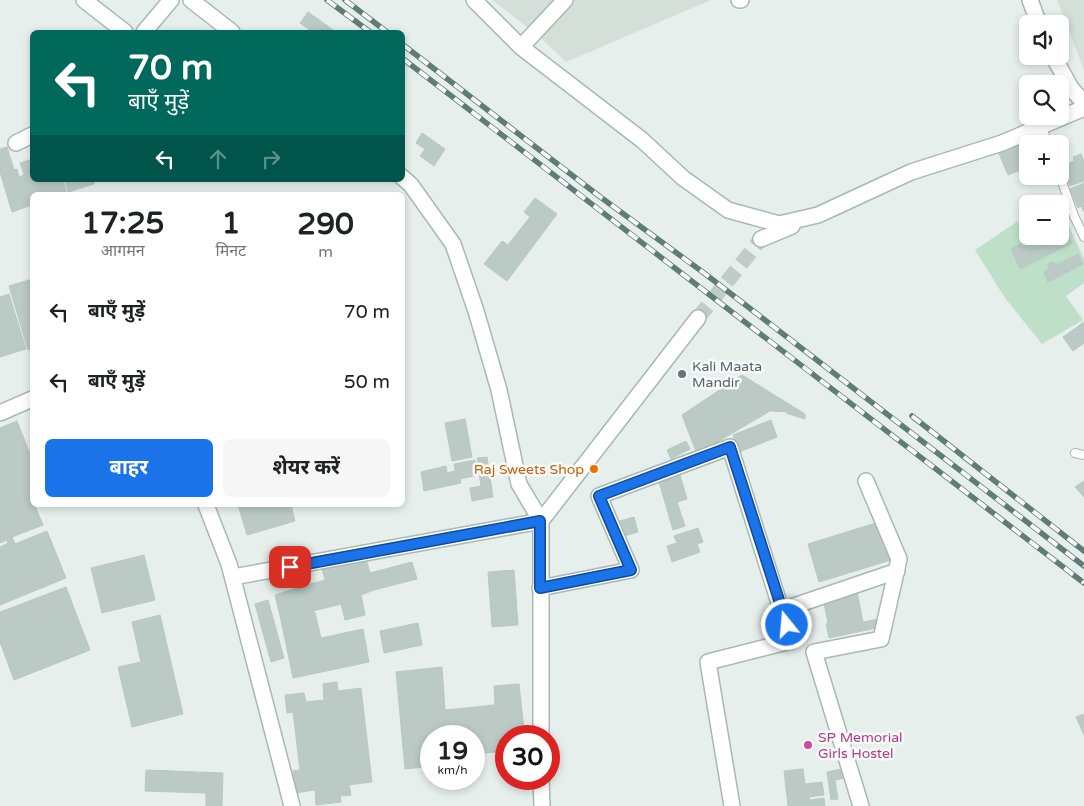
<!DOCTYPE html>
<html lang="hi">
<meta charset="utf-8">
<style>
:root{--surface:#fff;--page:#f6f6f6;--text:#202124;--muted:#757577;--accent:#1a73e8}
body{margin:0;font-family:"Varela Round","Noto Sans Devanagari",sans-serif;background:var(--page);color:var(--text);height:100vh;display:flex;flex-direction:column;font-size:19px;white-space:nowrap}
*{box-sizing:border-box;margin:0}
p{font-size:16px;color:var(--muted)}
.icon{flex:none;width:28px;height:28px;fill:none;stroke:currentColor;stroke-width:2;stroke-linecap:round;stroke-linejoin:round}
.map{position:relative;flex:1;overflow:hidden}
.details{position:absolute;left:30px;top:192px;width:375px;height:315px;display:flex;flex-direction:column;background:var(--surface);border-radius:8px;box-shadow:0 2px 8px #0003}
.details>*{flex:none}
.banner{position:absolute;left:30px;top:30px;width:375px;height:152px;border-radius:8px;box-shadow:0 2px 8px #0003;background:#00695c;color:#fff;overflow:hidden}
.buttons{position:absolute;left:1019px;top:15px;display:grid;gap:10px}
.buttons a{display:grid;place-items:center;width:50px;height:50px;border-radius:8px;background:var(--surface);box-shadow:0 2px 8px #0003;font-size:25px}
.speed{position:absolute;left:420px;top:725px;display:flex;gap:10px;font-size:25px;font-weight:700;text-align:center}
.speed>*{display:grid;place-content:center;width:65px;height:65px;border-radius:50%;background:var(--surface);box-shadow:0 2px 8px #0003;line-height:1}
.speed small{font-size:12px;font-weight:400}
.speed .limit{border:8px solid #d22;background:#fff;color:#111}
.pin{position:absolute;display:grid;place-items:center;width:42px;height:42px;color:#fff;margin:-21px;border-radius:10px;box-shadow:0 2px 8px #0006}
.me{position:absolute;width:55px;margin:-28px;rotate:343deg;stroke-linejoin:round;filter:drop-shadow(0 0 4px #0008)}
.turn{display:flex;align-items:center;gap:18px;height:105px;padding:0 15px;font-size:22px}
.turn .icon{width:65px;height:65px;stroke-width:2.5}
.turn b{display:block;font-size:35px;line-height:42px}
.lanes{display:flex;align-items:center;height:48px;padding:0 15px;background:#0003;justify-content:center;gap:25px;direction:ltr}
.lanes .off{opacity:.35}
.eta{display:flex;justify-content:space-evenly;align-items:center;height:85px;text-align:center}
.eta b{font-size:30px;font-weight:700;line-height:35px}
.action{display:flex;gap:10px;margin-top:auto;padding:10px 15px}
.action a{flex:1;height:58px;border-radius:8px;background:var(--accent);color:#fff;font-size:20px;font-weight:700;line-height:58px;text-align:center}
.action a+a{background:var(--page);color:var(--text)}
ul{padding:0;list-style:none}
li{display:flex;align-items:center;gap:15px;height:70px;padding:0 15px}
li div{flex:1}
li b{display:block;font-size:19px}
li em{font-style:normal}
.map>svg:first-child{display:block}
.built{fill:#d4dfda}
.green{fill:#bfe0c8}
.building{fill:#bbcac4;stroke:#b8c9c2}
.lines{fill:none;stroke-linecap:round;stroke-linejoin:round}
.tertiary-tunnel{stroke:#bfccc8;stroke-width:15;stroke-dasharray:15 8;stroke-linecap:butt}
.service-casing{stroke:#a8b8b2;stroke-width:10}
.minor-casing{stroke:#a8b8b2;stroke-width:18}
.tertiary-casing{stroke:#a8b8b2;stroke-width:18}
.service{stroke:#fff;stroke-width:8}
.minor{stroke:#fff;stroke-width:15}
.tertiary{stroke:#fff;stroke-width:15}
.rail-casing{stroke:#5f7d75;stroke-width:5.5}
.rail{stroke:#f7fbf9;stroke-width:4;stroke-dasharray:11;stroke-linecap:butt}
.route-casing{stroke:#114b97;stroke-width:12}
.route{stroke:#1a73e8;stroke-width:9}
.worship-dot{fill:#6b7280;stroke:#f7fbf9;stroke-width:2}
.food-dot{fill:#e8710a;stroke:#f7fbf9;stroke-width:2}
.hotel-dot{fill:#d1479c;stroke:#f7fbf9;stroke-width:2}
.labels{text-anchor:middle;stroke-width:5;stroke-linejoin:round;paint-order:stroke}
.worship-label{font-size:14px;fill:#5b616d;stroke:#f7fbf9;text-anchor:start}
.food-label{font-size:14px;fill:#c56008;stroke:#f7fbf9;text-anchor:end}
.hotel-label{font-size:14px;fill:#b23c85;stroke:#f7fbf9;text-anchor:start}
</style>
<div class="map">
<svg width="1084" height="806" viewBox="0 0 1084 806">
<rect width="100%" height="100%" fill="#e6efeb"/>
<g class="built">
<polygon points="492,0 711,0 566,62 538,35"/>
<polygon points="1057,0 1084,0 1084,70"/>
</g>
<polygon class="green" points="1060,207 1084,259 1084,283 1066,296 1083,320 1042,344 1005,298 975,250 1027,215 1028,236 1060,236"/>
<g class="building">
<polygon points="308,12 336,32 313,32 300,23"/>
<polygon points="422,133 445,149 434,166 420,156 425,149 416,143"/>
<polygon points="1039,133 1044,144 1028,144 1028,167 1008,175 998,151"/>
<polygon points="7,147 14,170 17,169 19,177 24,175 20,163 32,159 32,180 63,180 67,195 32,195 32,205 12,212 0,172 0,149"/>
<polygon points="1081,154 1084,162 1084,181 1070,186 1062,166 1074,161 1073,157"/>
<polygon points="65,180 93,180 94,184 68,192"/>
<polygon points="1084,183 1084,212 1081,206 1078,208 1070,189"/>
<polygon points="535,198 557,214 507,281 484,264 502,241 508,245 530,217 524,212"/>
<polygon points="1062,224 1072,243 1020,269 1011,249 1031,239 1035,247 1041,244 1038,236 1060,236 1060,225"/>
<polygon points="1078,254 1083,264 1048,282 1044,272 1050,268 1048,264 1054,262 1056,265"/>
<polygon points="32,279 32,348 28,350 9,286"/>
<polygon points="9,294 26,349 0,357 0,297"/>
<polygon points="1084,322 1084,343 1073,351 1063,337"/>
<polygon points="742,375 805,414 805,419 786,413 795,412 770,411 697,454 682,415"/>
<polygon points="465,419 472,457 452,461 445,423"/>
<polygon points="771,420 777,437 739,452 733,435"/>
<polygon points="17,421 32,459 32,505 37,505 35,506 43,525 12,537 15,544 47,531 66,578 0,605 0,547 8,543 7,540 0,543 0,428"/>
<polygon points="686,441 690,449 671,459 667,450"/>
<polygon points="487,457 493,497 472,501 470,488 481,486 477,458"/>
<polygon points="475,460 478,475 460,479 461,483 424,491 421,472 446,466 447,473 455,471 454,464"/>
<polygon points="680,475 687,499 677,502 685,526 673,530 659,482"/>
<polygon points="1084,481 1084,497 1075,487"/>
<polygon points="238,505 291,505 295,521 247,535"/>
<polygon points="634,517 638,532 624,536 620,521"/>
<polygon points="879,522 891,560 819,582 808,544"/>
<polygon points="698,528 703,542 697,544 700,552 672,562 667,546 677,543 674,536"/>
<polygon points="365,554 374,590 361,595 365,615 345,620 341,604 313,611 307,585 325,580 321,565"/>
<polygon points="144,555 155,600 102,613 91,568"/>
<polygon points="412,562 417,579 374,590 370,573"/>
<polygon points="514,570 518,625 492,627 488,572"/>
<polygon points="855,582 863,622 880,619 881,627 829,638 826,624 828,623 821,589"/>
<polygon points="307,585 313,611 315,613 281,620 275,595"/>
<polygon points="66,587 90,650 14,680 0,642 0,612"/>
<polygon points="268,600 284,658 271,662 255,604"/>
<polygon points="315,613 321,638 363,629 369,662 293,678 281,620"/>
<polygon points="160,615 183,714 132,727 118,667 141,662 132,622"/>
<polygon points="418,623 422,645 384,653 380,631"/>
<polygon points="442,667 445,710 495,705 494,686 519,684 524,729 518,729 518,736 506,736 506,751 474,754 474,736 431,736 431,758 423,758 424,767 405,769 396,672"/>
<polygon points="337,682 338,691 361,688 372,782 349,785 351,795 340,796 341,802 316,805 315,790 295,793 293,771 300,770 293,712 287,713 285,695 304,693 306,702 324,700 323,684"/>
<polygon points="1084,714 1084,735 1076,717"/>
<polygon points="846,768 850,777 835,780 838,799 831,800 827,772"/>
<polygon points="803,769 805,784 822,782 824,795 809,797 810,800 824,798 825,806 788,806 784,771"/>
<polygon points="146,770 223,773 222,806 206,806 206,793 145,791"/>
</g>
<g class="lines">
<polyline class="tertiary-tunnel" points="698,318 761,239"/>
<defs>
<g id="service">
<polyline points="1042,127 1048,144"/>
<polyline points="1060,176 1074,216 1084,237"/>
<polyline points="1075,453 1084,455"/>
</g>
<g id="minor">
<polyline points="84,0 125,32"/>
<polyline points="191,0 232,32"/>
<polyline points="739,0 741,0"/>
<polyline points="1030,0 1039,24"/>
<polyline points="144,32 171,0"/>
<polyline points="521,47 565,0"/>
<polyline points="1053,56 1071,88 1084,103"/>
<polyline points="16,143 32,135"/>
<polyline points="0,413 32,399"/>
<polyline points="206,505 229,564 292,806"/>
<polyline points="233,577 541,521 519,484 499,390 476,311 453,244 411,185 402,177"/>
<polyline points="540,588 631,570 599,496 730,447 791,641 708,662 732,806"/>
<polyline points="782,610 897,571"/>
<polyline points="861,806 814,652 881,639 899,559 866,481"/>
</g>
<g id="tertiary">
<polyline points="474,0 521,47 642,140 683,178 728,210 779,224 818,215 911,172 1002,143 1084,108"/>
<polyline points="761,239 792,226"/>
<polyline points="541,736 541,521 698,318"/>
<polyline points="541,779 542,806"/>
</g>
</defs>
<use href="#service" class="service-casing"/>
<use href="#minor" class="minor-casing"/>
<use href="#tertiary" class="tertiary-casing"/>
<use href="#service" class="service"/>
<use href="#minor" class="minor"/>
<use href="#tertiary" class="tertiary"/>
<defs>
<g id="rail">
<polyline points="327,0 370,32"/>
<polyline points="345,0 387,32"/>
<polyline points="402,44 599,196 704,273 1084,566"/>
<polyline points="402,58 1084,583"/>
<polyline points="912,416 1084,551"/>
</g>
</defs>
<use href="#rail" class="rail-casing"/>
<use href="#rail" class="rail"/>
</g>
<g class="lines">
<defs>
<polyline id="route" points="290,567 540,521 540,588 631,570 599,496 730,447 787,625"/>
</defs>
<use href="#route" class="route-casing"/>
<use href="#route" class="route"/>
</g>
<circle class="worship-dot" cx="682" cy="374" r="5"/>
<circle class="food-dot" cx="594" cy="469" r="5"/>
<circle class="hotel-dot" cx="808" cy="745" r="5"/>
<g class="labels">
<g class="worship-label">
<text x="692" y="371">Kali Maata<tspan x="692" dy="16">Mandir</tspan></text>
</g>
<g class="food-label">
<text x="584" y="474">Raj Sweets Shop</text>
</g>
<g class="hotel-label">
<text x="818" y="742">SP Memorial<tspan x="818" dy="16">Girls Hostel</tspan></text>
</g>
</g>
</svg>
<div class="buttons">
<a><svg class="icon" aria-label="sound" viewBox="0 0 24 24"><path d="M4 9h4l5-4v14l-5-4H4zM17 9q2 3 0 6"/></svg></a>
<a><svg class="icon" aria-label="search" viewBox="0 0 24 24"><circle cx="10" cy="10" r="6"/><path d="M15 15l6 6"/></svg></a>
<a>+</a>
<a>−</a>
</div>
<div class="speed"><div>19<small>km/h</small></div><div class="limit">30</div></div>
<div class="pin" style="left:290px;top:567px;background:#d93025"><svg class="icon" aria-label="arrive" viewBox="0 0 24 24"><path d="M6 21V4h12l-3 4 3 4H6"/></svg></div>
<svg class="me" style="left:787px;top:625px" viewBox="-20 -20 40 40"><circle r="17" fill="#1a73e8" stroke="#fff" stroke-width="3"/><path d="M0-11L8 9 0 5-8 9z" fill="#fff"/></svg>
<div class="banner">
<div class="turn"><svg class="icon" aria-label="left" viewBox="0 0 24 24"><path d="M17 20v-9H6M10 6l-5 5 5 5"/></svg><div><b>70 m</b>बाएँ मुड़ें</div></div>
<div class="lanes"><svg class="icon" aria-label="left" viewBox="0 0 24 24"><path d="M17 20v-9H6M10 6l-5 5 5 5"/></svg><svg class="icon off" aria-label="ahead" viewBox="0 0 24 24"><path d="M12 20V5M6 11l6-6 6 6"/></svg><svg class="icon off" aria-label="right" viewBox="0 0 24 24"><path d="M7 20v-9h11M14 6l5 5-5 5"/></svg></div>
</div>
<section class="details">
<div class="eta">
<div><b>17:25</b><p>आगमन</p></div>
<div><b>1</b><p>मिनट</p></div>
<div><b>290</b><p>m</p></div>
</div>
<ul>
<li><svg class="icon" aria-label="left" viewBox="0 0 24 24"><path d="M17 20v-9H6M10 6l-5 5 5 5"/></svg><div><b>बाएँ मुड़ें</b></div><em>70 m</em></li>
<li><svg class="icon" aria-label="left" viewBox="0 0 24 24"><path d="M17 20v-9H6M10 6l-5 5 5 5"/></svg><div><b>बाएँ मुड़ें</b></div><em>50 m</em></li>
</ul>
<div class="action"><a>बाहर</a><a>शेयर करें</a></div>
</section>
</div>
